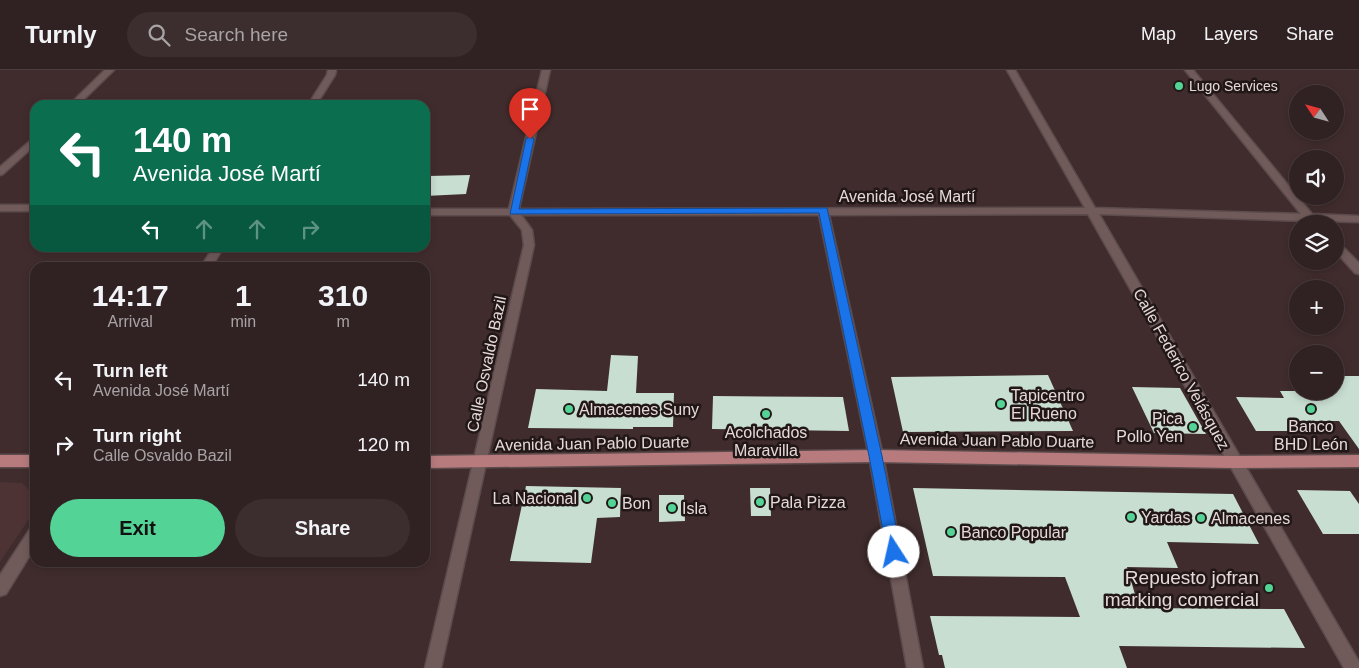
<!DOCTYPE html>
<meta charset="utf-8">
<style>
:root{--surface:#302122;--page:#3c2e2f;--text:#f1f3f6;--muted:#a8a3a5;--line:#4b3e40;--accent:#54d396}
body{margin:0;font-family:Helvetica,sans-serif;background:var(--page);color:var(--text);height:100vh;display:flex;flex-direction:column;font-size:19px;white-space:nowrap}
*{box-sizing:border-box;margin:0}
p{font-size:16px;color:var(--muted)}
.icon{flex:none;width:28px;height:28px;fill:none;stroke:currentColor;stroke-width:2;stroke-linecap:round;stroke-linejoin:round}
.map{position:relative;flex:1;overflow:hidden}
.drawer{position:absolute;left:30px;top:192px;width:400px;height:305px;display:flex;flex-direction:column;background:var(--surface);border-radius:15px;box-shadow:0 2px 8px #0003,0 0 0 1px var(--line)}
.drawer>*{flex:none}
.hud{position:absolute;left:30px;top:30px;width:400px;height:152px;border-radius:15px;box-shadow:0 2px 8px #0003,0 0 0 1px var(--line);background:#0b6e4f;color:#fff;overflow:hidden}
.needle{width:32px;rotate:306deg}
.tools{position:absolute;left:1289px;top:15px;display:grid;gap:10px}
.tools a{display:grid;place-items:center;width:55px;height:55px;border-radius:50%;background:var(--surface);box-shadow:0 2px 8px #0003,0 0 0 1px var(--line);font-size:25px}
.pin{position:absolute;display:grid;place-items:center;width:42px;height:42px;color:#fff;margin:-51px -21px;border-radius:50% 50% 50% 0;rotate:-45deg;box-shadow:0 0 5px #0007}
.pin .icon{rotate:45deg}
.me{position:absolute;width:55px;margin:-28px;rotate:350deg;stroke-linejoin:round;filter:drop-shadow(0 0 4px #0008)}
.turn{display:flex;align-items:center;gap:18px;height:105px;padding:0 20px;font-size:22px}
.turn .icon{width:65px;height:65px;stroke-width:2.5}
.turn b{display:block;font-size:35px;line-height:42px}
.lanes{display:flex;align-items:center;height:48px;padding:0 20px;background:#0003;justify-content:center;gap:25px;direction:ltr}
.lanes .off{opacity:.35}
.eta{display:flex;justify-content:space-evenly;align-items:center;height:85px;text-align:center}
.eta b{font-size:30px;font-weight:700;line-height:35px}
.primary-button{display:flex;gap:10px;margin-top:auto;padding:10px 20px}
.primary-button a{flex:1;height:58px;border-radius:30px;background:var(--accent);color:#111;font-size:20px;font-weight:700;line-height:58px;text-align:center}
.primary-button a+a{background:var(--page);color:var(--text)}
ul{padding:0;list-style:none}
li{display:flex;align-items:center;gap:15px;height:65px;padding:0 20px}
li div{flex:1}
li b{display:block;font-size:19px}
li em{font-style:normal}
header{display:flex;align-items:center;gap:30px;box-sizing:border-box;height:70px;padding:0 25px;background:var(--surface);border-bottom:1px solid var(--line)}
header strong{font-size:24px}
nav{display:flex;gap:28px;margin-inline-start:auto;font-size:18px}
.search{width:350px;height:45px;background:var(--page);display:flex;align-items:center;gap:12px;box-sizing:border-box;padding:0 18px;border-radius:28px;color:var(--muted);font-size:19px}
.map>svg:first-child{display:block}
.built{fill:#4e3334}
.building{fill:#c8ded1}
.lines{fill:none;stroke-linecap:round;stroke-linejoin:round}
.minor-casing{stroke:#5c4b4c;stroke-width:3}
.major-casing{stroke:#5c4b4c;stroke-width:3}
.minor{fill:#715a5a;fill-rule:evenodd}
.major{fill:#b77b7d;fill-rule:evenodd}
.route{fill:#1a73e8;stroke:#114b97}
.poi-dot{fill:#54d396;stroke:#211717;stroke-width:2}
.labels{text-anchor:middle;stroke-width:5;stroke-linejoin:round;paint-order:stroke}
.far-poi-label{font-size:14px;fill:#e7d9d9;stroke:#211717;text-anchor:start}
.street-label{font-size:16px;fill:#e7d9d9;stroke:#211717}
.poi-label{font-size:16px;fill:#e7d9d9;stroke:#211717;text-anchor:start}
.near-poi-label{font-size:19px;fill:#e7d9d9;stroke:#211717;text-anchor:end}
</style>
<header>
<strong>Turnly</strong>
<div class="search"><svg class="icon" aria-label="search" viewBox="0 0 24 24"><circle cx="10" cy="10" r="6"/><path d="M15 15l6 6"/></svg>Search here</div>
<nav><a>Map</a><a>Layers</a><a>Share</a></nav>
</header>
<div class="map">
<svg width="1359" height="598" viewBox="0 0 1359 598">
<rect width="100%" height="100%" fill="#402c2d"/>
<polygon class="built" points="0,412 22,413 35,426 35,440 0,492"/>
<g class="building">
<polygon points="470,105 466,124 425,126 428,106"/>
<polygon points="611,285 638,286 636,323 674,323 673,357 633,357 633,359 528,358 536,319 607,321"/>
<polygon points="1048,305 1073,361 903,362 891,307"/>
<polygon points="1335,306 1359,306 1359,379 1339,351 1299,351 1307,361 1256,361 1236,327 1284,328 1280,321 1335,321"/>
<polygon points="1132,317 1180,318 1206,364 1154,363"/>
<polygon points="713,326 843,327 849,361 712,359"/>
<polygon points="526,416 621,418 620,447 597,448 591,493 510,491"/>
<polygon points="750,418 770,418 771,446 751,446"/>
<polygon points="913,418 1233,424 1259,474 1167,472 1178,498 1127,497 1139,538 1284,539 1305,578 1119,576 1127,598 945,598 942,585 939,585 930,546 1080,547 1065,507 933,506"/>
<polygon points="1297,420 1350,421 1359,434 1359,464 1323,464"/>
<polygon points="659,425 684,425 685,451 659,452"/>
</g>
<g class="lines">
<defs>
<g id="minor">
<polygon points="105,0 114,0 78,35 69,35"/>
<polygon points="328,0 336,0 335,5 316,35 308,35 327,5"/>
<polygon points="542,0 550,0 519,139 1085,138 1007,0 1015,0 1095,138 1301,144 1185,0 1193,0 1312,144 1359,146 1359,152 1317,151 1317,154 1309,154 1306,151 1099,144 1359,592 1359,598 1344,598 1088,144 829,145 883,386 923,598 907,598 869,386 819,145 521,145 532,160 534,175 441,598 425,598 524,175 522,160 510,145 425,145 425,139 509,139"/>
<polygon points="35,67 35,75 3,104 0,105 0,97"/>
<rect x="0" y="135" width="35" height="6"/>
<polygon points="1335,172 1339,173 1359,193 1359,204 1355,203 1335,181"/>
<polygon points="213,178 223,178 211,198 200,198"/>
<polygon points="35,457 35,477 6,524 0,526 0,505 30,459"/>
</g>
<g id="major">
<polygon points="876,380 1233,386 1359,385 1359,397 1233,398 876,392 425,398 425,386"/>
<rect x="0" y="385" width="35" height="12"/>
</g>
</defs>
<use href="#minor" class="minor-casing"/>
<use href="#major" class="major-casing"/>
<use href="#minor" class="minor"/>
<use href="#major" class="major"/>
</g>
<polygon class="route" points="530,66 534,69 519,139 827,138 882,386 901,482 899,487 894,489 889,487 887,482 869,386 819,143 510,144 526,69"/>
<g class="poi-dot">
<circle cx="1179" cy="16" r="5"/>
<circle cx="1001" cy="334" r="5"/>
<circle cx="569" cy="339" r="5"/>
<circle cx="1311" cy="339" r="5"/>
<circle cx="766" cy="344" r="5"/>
<circle cx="1193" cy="357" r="5"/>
<circle cx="587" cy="428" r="5"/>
<circle cx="760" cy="432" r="5"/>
<circle cx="612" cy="433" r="5"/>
<circle cx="672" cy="438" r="5"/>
<circle cx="1131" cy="447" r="5"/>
<circle cx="1201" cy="448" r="5"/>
<circle cx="951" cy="462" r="5"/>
<circle cx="1269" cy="518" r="5"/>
</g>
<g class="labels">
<g class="far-poi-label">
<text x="1189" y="21">Lugo Services</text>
</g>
<g class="street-label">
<text x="907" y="132">Avenida José Martí</text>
<text transform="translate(486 294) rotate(-78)" y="6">Calle Osvaldo Bazil</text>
<text transform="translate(1182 299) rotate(61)" y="6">Calle Federico Velásquez</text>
<text transform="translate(997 370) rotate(1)" y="6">Avenida Juan Pablo Duarte</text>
<text transform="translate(592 373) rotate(-1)" y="6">Avenida Juan Pablo Duarte</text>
</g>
<g class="poi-label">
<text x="1011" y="331">Tapicentro<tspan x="1011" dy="18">El Rueno</tspan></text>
<text x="579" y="345">Almacenes Suny</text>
<text x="1183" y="354" text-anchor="end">Pica<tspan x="1183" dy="18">Pollo Yen</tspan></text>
<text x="1311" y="362" text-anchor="middle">Banco<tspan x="1311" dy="18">BHD León</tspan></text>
<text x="766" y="368" text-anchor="middle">Acolchados<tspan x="766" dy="18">Maravilla</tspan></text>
<text x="577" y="434" text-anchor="end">La Nacional</text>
<text x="770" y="438">Pala Pizza</text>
<text x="622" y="439">Bon</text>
<text x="682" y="444">Isla</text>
<text x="1141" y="453">Yardas</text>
<text x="1211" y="454">Almacenes</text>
<text x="961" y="468">Banco Popular</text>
</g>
<g class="near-poi-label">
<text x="1259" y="514">Repuesto jofran<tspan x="1259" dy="22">marking comercial</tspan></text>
</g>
</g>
</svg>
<div class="tools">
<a><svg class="needle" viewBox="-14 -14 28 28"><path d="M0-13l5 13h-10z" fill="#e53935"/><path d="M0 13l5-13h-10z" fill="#a8a3a5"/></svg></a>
<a><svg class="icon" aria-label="sound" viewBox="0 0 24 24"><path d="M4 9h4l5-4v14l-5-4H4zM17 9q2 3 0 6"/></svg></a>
<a><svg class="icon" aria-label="layers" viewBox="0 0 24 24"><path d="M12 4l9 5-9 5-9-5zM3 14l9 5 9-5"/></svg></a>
<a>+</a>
<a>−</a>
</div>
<div class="pin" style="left:530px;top:69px;background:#d93025"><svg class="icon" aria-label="arrive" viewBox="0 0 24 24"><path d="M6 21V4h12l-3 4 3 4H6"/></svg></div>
<svg class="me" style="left:894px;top:482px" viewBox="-20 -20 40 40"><circle r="19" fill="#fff"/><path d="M0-13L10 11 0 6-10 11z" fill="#1a73e8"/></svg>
<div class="hud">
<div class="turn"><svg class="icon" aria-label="left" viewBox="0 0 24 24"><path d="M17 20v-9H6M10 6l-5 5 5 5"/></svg><div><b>140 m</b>Avenida José Martí</div></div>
<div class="lanes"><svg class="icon" aria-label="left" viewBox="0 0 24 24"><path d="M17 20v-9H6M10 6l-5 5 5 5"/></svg><svg class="icon off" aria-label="ahead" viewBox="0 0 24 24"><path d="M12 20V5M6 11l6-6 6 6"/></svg><svg class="icon off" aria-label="ahead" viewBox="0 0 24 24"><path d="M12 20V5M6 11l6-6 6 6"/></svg><svg class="icon off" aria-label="right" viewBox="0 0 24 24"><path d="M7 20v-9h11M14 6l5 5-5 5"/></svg></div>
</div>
<section class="drawer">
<div class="eta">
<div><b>14:17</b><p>Arrival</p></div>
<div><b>1</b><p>min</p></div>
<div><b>310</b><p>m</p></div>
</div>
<ul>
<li><svg class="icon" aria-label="left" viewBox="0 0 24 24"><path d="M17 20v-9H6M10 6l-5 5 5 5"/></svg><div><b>Turn left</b><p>Avenida José Martí</p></div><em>140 m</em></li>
<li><svg class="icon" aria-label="right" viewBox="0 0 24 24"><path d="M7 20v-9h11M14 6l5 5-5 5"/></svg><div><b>Turn right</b><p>Calle Osvaldo Bazil</p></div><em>120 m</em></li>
</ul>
<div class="primary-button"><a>Exit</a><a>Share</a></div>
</section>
</div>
